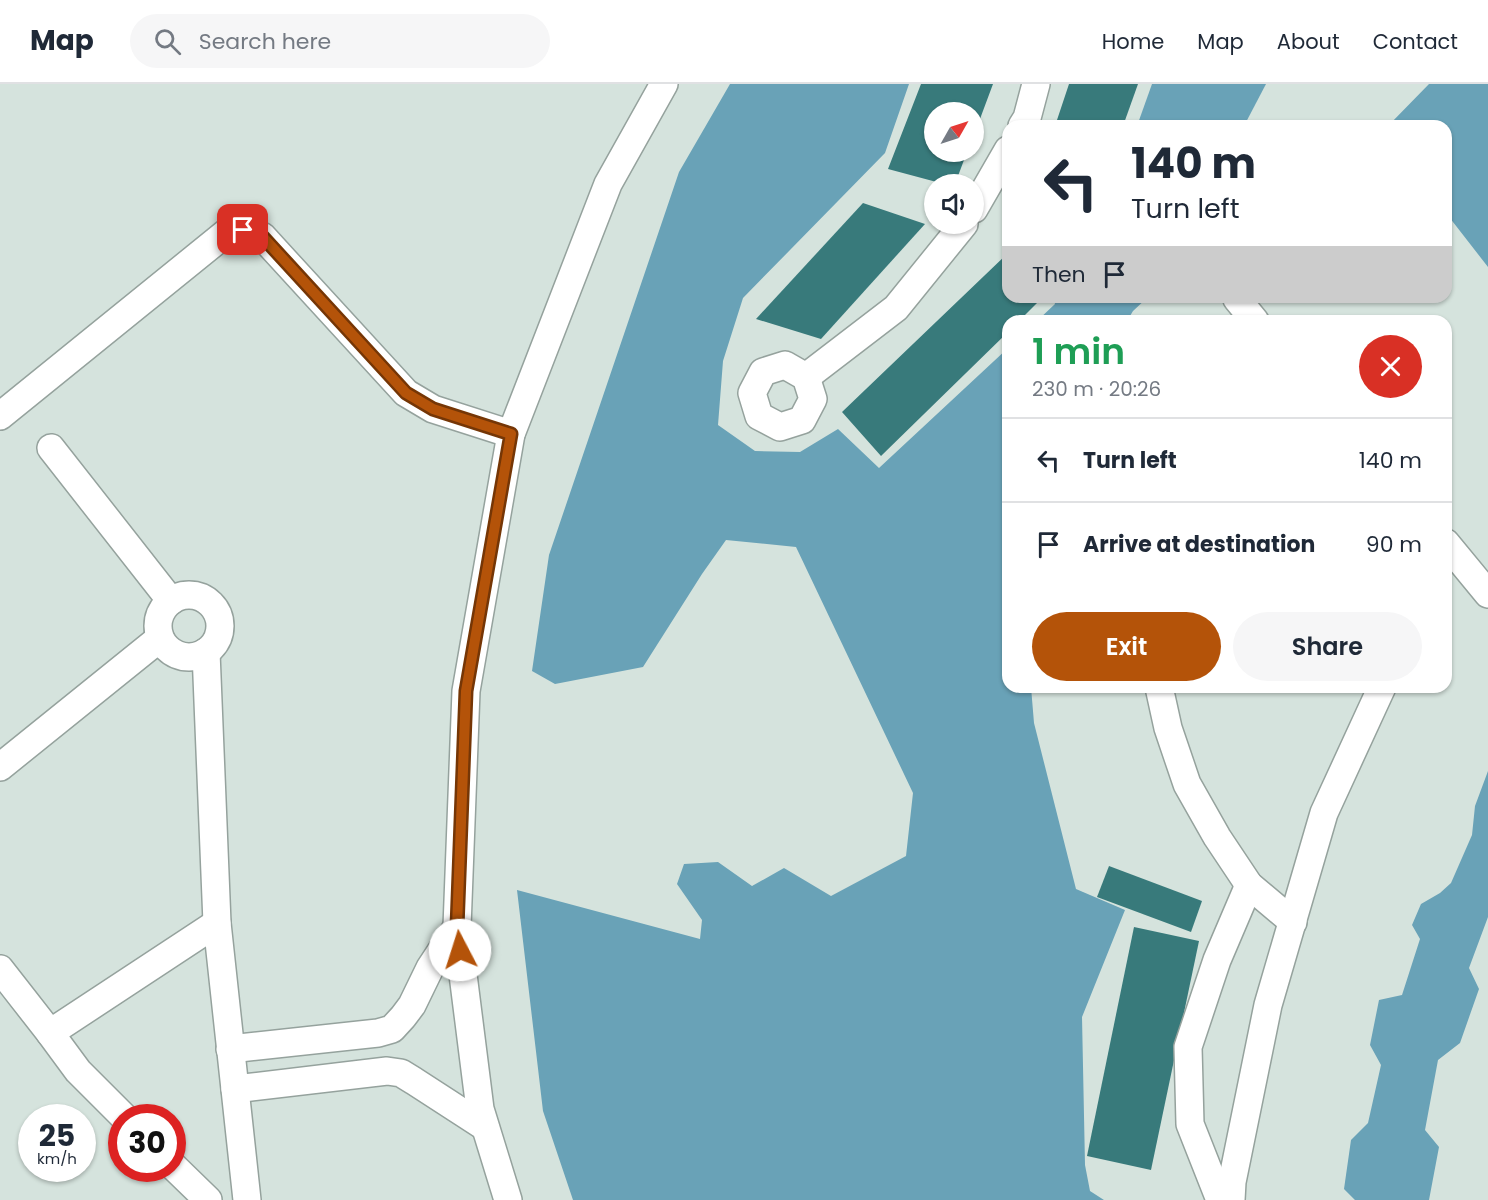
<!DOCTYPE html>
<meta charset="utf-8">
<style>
:root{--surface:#fff;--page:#f6f6f7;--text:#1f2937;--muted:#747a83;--line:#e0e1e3;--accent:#b45309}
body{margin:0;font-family:Poppins,sans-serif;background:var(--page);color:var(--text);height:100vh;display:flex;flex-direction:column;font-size:22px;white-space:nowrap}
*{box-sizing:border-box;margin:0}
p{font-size:20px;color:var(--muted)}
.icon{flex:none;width:33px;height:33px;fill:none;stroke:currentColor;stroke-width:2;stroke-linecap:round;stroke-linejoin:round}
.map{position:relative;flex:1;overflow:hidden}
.sheet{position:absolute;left:1002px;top:231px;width:450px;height:378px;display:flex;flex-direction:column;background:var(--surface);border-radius:18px;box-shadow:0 2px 4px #0004}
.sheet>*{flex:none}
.top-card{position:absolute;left:1002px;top:36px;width:450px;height:183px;border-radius:18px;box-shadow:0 2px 4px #0004;background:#fff;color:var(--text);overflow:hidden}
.needle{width:39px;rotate:51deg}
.buttons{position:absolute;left:924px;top:18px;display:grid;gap:12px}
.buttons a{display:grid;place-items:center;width:60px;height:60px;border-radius:50%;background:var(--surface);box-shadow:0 2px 4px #0004;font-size:30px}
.speed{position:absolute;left:18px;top:1020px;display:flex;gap:12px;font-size:30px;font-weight:700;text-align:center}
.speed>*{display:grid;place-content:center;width:78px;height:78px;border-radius:50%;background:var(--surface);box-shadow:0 2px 4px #0004;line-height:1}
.speed small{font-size:15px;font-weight:400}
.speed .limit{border:9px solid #d22;background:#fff;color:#111}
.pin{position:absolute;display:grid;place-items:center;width:51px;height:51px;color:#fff;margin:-26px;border-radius:12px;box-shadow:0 3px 9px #0006}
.me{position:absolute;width:66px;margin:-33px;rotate:355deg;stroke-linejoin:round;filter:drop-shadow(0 0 4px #0008)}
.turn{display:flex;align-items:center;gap:21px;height:126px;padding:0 30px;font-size:27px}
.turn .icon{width:78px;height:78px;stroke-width:2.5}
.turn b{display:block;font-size:42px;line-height:51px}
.then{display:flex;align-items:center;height:57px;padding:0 30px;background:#0003;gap:12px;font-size:22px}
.round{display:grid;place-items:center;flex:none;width:63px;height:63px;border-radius:32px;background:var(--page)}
.head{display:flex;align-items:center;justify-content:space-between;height:102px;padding:0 30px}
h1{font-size:36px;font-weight:600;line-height:45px;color:#1e9e55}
.action{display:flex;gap:12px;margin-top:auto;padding:12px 30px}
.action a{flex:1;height:69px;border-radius:36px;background:var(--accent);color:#fff;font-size:24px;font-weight:600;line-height:69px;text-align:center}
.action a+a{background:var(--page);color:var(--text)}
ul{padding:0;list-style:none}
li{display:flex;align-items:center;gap:18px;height:84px;padding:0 30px;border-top:2px solid var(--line)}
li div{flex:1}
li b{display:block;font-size:22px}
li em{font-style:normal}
header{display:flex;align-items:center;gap:36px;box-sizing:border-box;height:84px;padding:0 30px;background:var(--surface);border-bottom:2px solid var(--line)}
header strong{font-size:28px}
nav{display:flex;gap:33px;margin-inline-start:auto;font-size:21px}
.search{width:420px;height:54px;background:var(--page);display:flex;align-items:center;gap:15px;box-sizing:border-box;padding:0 21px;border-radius:33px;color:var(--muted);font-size:22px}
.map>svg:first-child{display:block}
.water{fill:#69a2b7}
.building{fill:#387a7b}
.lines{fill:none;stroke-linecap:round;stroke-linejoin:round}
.minor-casing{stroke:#95a29d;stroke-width:30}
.minor{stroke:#fff;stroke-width:27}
.route-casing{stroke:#753606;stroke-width:15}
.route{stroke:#b45309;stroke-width:10}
</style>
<header>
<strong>Map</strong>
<div class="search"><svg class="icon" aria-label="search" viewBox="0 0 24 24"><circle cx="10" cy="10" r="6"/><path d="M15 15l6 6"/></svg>Search here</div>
<nav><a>Home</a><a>Map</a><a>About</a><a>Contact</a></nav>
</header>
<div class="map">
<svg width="1488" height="1116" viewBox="0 0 1488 1116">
<rect width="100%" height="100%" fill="#d5e3dd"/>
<g class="water">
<polygon points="730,0 909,0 885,69 743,214 723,277 718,341 755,367 800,368 838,345 879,384 1008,264 1008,603 1031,603 1034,639 1076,805 1125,826 1082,933 1085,1081 1090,1107 1104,1116 573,1116 543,1027 517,806 700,855 702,836 677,800 684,780 718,778 752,802 784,784 831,812 906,772 913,709 796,463 726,456 702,490 643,583 555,600 532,587 549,471 679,88"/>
<polygon points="1152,0 1266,0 1244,42 1137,42"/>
<polygon points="1429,0 1488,0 1488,183 1446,129 1446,42 1388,42"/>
<polygon points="1053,213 1148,213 1133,227 1127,237 1037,237 1055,220"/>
<polygon points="1488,687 1488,833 1469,884 1479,905 1460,959 1438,976 1425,1046 1439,1063 1429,1116 1355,1116 1344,1105 1351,1056 1368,1039 1381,981 1370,961 1379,916 1402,911 1420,855 1412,841 1421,820 1440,809 1451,799 1472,751 1475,722"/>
</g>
<g class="building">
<polygon points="921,0 993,0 974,51 974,28 934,28 934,68 967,68 955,100 944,100 888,85"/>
<polygon points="1069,0 1138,0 1123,42 1055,42"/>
<polygon points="863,119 925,140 821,255 756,235"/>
<polygon points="1008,169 1008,213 1037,213 1038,218 1019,237 1008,237 1008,248 881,372 842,328"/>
<polygon points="1109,782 1202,817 1191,848 1097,813"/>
<polygon points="1134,843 1199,857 1151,1086 1087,1072"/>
</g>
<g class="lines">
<defs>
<g id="minor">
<polyline points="1022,42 1027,34 1036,0"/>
<polyline points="974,125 1008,66"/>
<polyline points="1237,215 1255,237"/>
<polygon points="785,281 806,293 813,315 802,336 780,343 759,332 752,309 763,288"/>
<polyline points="806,293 896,224 964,140"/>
<polyline points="0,332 226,149 243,146 262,152 406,309 433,325 511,350"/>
<polyline points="51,364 171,517"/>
<polyline points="1446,459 1488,510"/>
<circle cx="189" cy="542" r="31"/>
<polyline points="206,568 217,839 247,1116"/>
<polyline points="1159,603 1168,644 1187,700 1217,753 1249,801 1293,838"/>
<polyline points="0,683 160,554"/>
<polyline points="0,885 50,949"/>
<polyline points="230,965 378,949 392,945 403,933 412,921 430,884 457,843"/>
<polyline points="235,1005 387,987 401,989 414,997 485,1043"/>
<polyline points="125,1034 78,987 50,949 217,839"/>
<polyline points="172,1081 208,1116"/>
<polyline points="508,1116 480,1025 457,843 466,607 511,350 608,100 664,0"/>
<polyline points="1220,1116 1190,1040 1188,963 1217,876 1249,801"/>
<polyline points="1231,1116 1232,1098 1268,921 1324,729 1382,603"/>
</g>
</defs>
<use href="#minor" class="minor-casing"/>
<use href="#minor" class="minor"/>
</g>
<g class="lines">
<defs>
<polyline id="route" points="243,146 262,152 406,309 433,325 511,350 466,607 457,843 460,866"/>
</defs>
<use href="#route" class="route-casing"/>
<use href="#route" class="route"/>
</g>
</svg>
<div class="buttons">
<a><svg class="needle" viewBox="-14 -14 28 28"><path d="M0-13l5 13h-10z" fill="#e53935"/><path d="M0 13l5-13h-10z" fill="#747a83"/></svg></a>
<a><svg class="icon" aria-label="sound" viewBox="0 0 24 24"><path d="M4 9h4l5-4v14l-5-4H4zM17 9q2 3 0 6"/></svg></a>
</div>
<div class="speed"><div>25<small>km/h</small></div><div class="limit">30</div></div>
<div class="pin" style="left:243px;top:146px;background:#d93025"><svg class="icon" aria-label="arrive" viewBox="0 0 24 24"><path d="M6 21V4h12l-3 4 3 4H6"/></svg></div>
<svg class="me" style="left:460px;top:866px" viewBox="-20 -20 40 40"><circle r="19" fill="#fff"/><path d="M0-13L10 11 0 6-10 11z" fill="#b45309"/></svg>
<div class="top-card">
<div class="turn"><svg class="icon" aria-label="left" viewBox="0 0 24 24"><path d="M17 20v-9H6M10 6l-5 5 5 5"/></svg><div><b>140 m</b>Turn left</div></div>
<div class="then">Then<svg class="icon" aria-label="arrive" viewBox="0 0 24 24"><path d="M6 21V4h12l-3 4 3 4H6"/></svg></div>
</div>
<section class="sheet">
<div class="head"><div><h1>1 min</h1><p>230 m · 20:26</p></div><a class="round" style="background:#d93025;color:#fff"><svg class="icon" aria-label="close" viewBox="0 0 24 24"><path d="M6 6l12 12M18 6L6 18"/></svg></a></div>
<ul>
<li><svg class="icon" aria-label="left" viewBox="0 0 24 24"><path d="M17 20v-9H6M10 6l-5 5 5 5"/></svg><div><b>Turn left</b></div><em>140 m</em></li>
<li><svg class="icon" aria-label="arrive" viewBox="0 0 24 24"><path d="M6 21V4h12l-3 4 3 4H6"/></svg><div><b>Arrive at destination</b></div><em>90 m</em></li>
</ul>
<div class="action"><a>Exit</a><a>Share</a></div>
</section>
</div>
